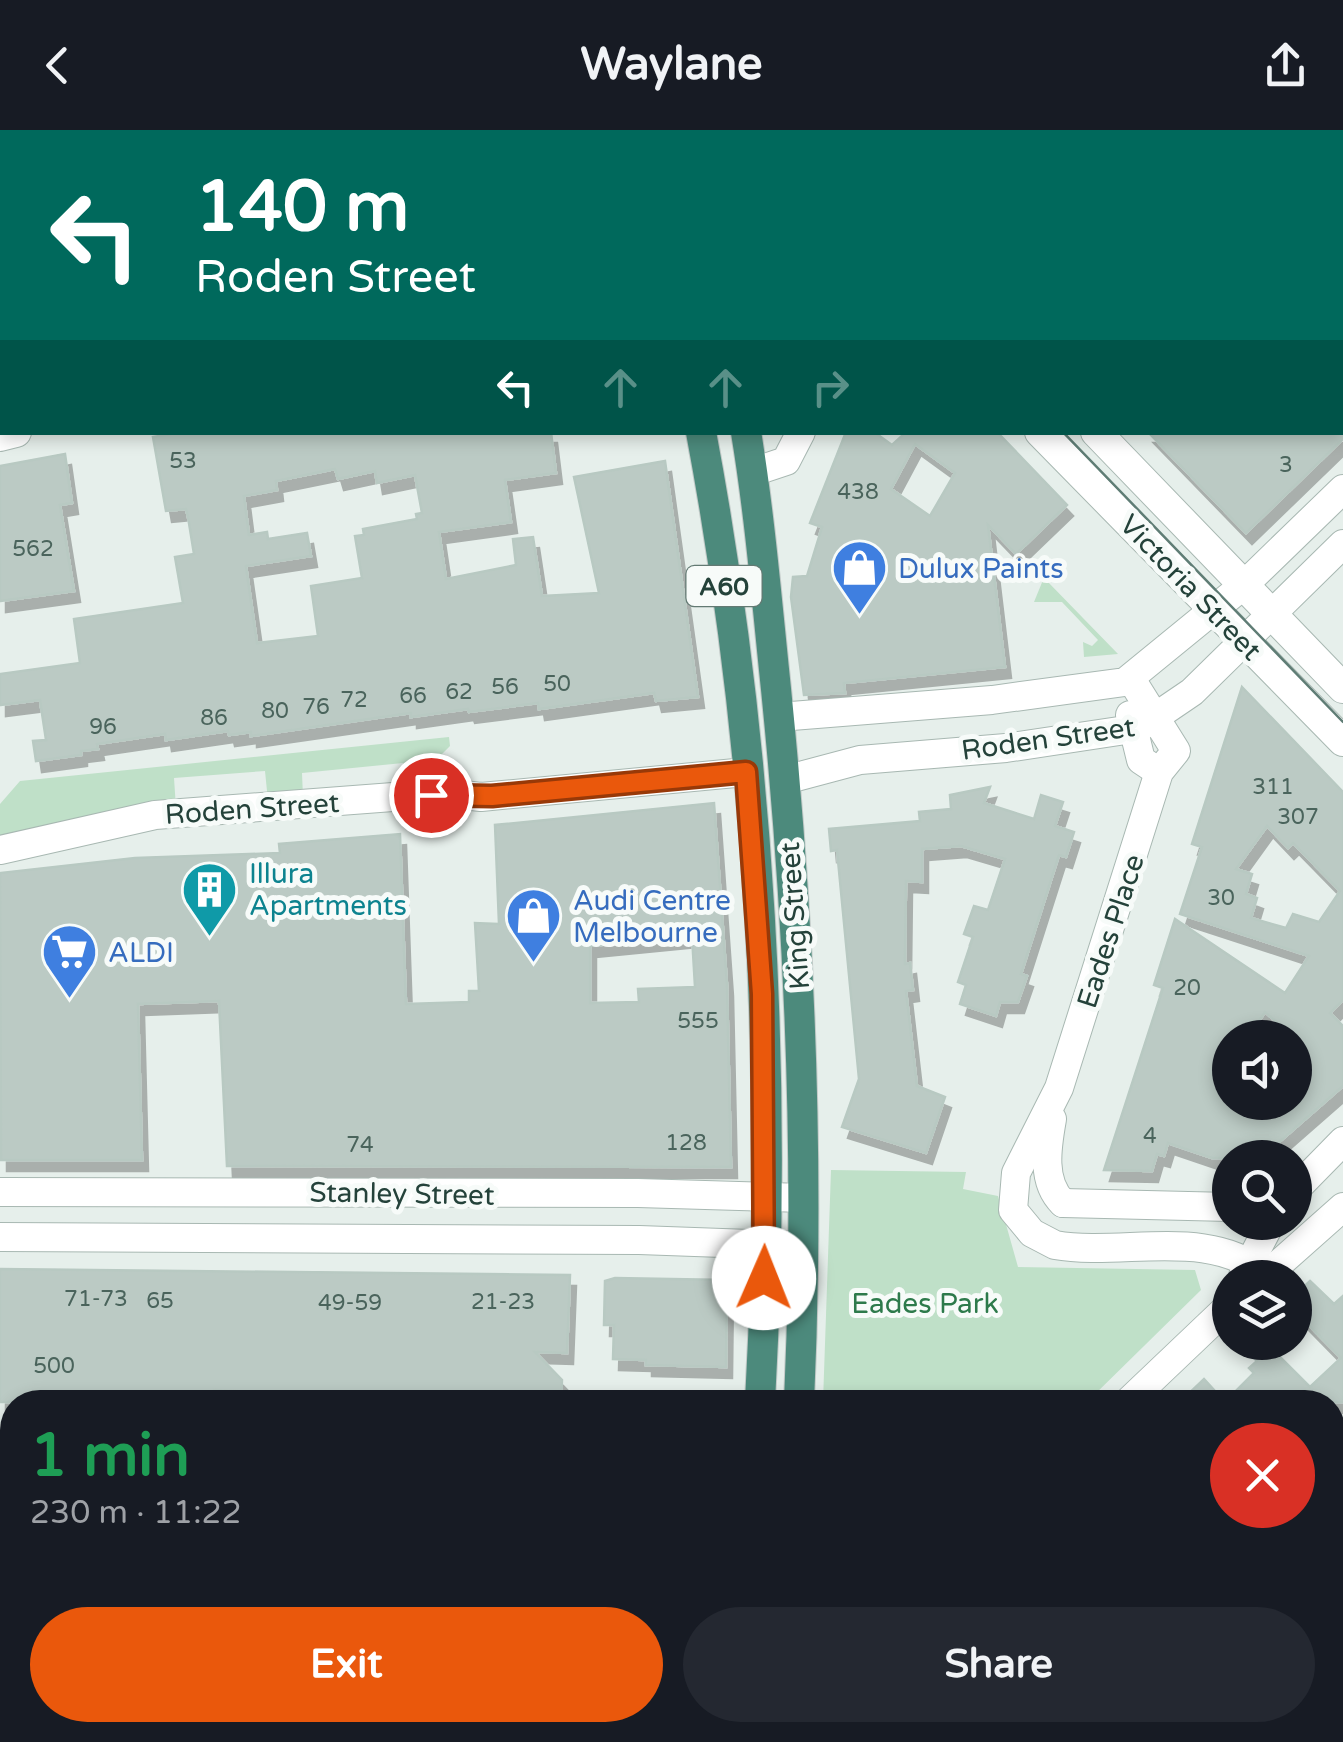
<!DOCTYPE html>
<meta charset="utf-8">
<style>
:root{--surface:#171b24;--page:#242831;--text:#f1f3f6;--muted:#9ea1a6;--accent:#ea580c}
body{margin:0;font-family:"Varela Round",sans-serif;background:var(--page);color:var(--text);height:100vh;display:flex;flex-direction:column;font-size:38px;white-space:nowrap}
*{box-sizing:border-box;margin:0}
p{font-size:32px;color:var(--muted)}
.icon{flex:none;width:55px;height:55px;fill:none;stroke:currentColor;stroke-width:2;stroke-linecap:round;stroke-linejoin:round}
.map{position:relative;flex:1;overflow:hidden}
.details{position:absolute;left:0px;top:1260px;width:1345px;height:352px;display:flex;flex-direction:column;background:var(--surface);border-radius:40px 40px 0 0;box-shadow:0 5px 15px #0003}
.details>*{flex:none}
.guide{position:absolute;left:0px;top:0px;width:1345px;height:305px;box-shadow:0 5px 15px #0003;background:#00695c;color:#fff;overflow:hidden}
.buttons{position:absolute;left:1212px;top:890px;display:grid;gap:20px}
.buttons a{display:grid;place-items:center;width:100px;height:100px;border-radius:50%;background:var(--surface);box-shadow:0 5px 15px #0003;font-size:50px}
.pin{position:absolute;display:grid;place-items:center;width:85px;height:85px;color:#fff;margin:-42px;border:5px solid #fff;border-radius:50%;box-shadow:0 2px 10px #0007}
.me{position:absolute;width:110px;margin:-55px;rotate:1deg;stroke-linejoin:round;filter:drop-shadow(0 0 8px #0008)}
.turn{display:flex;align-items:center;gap:35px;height:210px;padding:0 30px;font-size:45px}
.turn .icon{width:130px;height:130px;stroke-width:2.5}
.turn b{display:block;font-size:70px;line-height:85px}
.lanes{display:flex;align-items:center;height:95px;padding:0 30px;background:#0003;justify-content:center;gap:50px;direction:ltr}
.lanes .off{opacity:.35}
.round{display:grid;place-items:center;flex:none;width:105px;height:105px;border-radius:52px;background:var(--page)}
.headline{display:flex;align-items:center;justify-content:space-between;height:170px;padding:0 30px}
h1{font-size:60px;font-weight:700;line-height:75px;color:#1e9e55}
.button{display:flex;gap:20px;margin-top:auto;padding:20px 30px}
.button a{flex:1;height:115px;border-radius:60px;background:var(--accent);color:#fff;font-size:40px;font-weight:700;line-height:115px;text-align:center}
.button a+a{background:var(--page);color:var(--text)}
header{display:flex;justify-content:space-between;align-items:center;height:130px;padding:0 30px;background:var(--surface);font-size:45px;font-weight:700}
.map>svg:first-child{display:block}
.green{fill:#bfe0c8}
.building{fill:#bbcac4;stroke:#b8c9c2;stroke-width:2.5;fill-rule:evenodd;filter:url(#shadow)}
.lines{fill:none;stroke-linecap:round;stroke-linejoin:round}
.minor-casing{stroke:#a8b8b2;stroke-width:30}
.tertiary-casing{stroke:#a8b8b2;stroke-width:32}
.trunk-casing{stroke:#c2cac8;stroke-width:32}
.minor{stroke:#fff;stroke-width:28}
.tertiary{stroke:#fff;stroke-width:30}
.trunk{stroke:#4c8a7c;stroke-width:30}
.tram{stroke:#5f7d75;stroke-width:2.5}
.route-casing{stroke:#983908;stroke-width:25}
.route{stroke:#ea580c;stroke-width:18}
.labels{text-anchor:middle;stroke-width:10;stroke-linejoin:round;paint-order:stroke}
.number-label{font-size:22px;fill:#4a645c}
.shield{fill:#f7fbf9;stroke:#637a73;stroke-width:2.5}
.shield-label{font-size:25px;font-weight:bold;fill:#24423a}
.shop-label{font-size:28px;fill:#366cbe;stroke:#f7fbf9;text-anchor:start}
.street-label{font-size:28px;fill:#24423a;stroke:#f7fbf9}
.culture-label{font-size:28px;fill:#0d838f;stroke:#f7fbf9;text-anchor:start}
.park-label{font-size:28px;fill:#2d7a4b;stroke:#f7fbf9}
</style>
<header><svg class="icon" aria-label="back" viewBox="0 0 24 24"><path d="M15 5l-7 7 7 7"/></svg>Waylane<svg class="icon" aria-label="share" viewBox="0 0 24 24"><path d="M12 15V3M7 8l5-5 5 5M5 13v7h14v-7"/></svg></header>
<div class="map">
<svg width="1343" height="1612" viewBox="0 0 1343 1612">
<defs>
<filter id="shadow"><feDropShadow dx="6" dy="11" stdDeviation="0" flood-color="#0004"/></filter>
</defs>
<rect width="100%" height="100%" fill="#e6efeb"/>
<g class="green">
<polygon points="1043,450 1047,451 1118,524 1084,527 1083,512 1092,516 1098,510 1062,472 1034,472"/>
<polygon points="449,607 450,616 439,627 433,657 406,657 403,633 302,643 303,667 268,671 265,641 174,648 176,678 0,708 0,674 20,651"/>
<polygon points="831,1040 966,1042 963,1059 998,1066 1018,1137 1195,1140 1201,1160 1087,1272 823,1272"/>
</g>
<g class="building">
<path d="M181 302H551L556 343 505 350 511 392 439 402 446 449 516 435 513 409 533 407 542 466 599 463 574 347 665 331 698 567 656 571 654 563 539 579 538 573 469 582 468 579 411 587V583L251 606V602L229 605 228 601 166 610 165 604 97 614 98 619 81 621V625L36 631 33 611 46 610 40 570 0 575V544L80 533 74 489 183 473 175 427 194 424 188 387 186 379 166 381 153 307ZM335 339 338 349 375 341 377 353 415 345 422 383 416 384 417 389 363 399 364 405 355 406 362 448 311 456 318 506 257 513 246 436 311 426 307 403 268 409 267 402 249 405 244 366 277 360 276 351Z"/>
<path d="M846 302H874L892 315 903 305 898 302H997L1067 375 1016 424 988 395 1005 537 844 553 845 563 804 565 791 467 793 447 807 446 822 397 810 393ZM915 314 955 343 930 386 891 359Z"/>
<polygon points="1148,302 1343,302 1343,309 1246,403"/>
<polygon points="65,324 72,373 60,375 74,461 0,471 0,336"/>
<path d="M1242 557 1343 662V870L1330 883 1343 896V956L1278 1013 1291 1028H1212L1168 1013 1164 1026 1157 1024 1152 1041 1104 1040 1163 858 1154 855 1175 789 1285 863 1309 826 1180 784 1202 717 1192 714ZM1267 696 1288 718 1293 713 1340 761 1319 792 1293 784 1286 798 1251 788 1257 768 1246 764 1252 744 1236 739ZM1265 882 1295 908V972H1230V908H1248Z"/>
<polygon points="990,657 984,673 1034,689 1041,665 1063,672 1055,696 1074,702 1066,727 1059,725 1021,844 1027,846 1018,872 1000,872 996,886 960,874 966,855 958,852 973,807 964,804 974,776 988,780 1005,729 961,716 922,719 922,752 906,751 905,834 910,833 913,860 906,861 917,956 945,967 926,1023 842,997 859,949 837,720 831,721 829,699 920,691 919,682 951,679 950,665"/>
<path d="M714 673 727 855 731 1037 227 1036 219 871 138 874 142 1030H1L0 743 135 728 280 723 279 714 400 704 406 874 469 872V861H479L475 793 499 794 495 695ZM692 806 695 857 638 859 639 872 590 873V816Z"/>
<polygon points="0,1139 570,1145 567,1223 535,1222 562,1250 561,1272 356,1272 357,1267 214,1260 213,1272 0,1272"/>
<polygon points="615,1148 727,1150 726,1237 646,1235 646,1230 613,1229 614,1195 604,1195 605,1151"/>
<polygon points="1310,1151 1334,1174 1343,1166 1343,1272 1180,1272 1204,1249 1225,1272 1254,1243 1249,1238 1257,1231 1251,1225 1265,1212 1310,1257 1341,1228 1295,1181 1295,1165"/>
</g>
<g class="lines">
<defs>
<g id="minor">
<polyline points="205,0 208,2"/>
<polyline points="272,0 275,2"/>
<polyline points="798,0 801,2"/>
<polyline points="336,2 338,0"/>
<polyline points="401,2 404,0"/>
<polyline points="753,342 786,331 801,302"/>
<path d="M1131 549 1176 621 1159 642 1059 958 1016 1043 1013 1080 1032 1103 1055 1115C1122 1127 1211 1096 1265 1145"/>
<polyline points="1130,585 1141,630 1159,642"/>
<polyline points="779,587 992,570 1125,552 1245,454 1343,359"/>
<polyline points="785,650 860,630 1006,618 1139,598 1192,562 1343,414"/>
<polyline points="0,720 155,685 446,663 481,667 746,642"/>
<path d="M1052 989C1047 1017 1041 1052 1063 1073"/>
<polyline points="1295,1060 1343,1011"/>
<polyline points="0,1062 638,1063 804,1068"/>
<polyline points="1063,1073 1230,1077"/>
<polyline points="0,1107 639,1110 804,1116"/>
<polyline points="1243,1146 1271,1092"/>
<polyline points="1263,1148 1343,1077"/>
<polyline points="1128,1272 1230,1175"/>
<polyline points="0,1460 12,1462"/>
<polyline points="0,1508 12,1510"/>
<polyline points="790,1600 907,1612"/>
<polyline points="1216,1600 1304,1612"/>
<polyline points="1066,1612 1068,1600"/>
</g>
<g id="tertiary">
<polyline points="1024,2 1027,0"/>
<polyline points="1084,2 1086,0"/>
<polyline points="0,259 2,259"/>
<polyline points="1040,302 1343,611"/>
<polyline points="1096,302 1343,558"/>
<polyline points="0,306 16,302"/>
</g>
<g id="trunk">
<polyline points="632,0 632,2"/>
<polyline points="680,0 681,2"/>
<path d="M701 302C761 620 778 951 760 1272"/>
<path d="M746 302C760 387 767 473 776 559 800 796 810 1034 799 1272"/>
<polyline points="733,1612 734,1600"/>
<polyline points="780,1612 781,1600"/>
</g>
</defs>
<use href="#minor" class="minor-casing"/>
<use href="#tertiary" class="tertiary-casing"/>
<use href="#trunk" class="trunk-casing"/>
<use href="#minor" class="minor"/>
<use href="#tertiary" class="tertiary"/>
<use href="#trunk" class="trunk"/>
<g class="tram">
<polyline points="1045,2 1048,0"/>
<polyline points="1063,2 1066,0"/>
<polyline points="1063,302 1343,592"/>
</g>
</g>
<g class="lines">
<defs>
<polyline id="route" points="431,665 492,666 746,642 762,864 764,1148"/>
</defs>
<use href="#route" class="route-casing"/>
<use href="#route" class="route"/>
</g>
<defs>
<symbol id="shop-pin" viewBox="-11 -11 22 30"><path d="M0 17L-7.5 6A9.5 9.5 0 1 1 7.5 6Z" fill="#3f7fe0" stroke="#f7fbf9"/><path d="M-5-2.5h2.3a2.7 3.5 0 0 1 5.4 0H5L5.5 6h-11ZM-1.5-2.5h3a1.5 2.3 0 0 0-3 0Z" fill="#fff"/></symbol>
<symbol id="building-pin" viewBox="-11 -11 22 30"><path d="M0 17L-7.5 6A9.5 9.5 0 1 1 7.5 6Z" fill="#0f9aa8" stroke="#f7fbf9"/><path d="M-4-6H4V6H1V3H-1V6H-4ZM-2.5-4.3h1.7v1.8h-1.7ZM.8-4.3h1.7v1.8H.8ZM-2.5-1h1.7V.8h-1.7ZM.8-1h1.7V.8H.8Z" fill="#fff"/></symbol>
<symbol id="supermarket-pin" viewBox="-11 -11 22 30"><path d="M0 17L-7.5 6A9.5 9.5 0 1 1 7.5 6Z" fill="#3f7fe0" stroke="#f7fbf9"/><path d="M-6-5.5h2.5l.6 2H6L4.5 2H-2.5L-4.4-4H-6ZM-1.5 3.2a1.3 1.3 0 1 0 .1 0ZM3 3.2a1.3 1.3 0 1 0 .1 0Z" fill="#fff"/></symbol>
</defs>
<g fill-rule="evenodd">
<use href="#shop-pin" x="828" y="406" width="63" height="86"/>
<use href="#building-pin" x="178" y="728" width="63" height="86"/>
<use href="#shop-pin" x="502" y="754" width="63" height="86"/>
<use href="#supermarket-pin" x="38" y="790" width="63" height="86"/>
</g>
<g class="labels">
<g class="number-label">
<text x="183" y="338">53</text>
<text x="1286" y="342">3</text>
<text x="858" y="369">438</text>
<text x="33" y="426">562</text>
<text x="557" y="561">50</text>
<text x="505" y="564">56</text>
<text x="459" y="569">62</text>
<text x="413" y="573">66</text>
<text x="354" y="577">72</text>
<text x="316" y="584">76</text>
<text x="275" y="588">80</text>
<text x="214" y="595">86</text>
<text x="103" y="604">96</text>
<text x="1273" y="664">311</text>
<text x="1298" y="694">307</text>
<text x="1221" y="775">30</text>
<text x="1187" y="865">20</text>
<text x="698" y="898">555</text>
<text x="1150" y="1013">4</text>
<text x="686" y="1020">128</text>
<text x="360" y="1022">74</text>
<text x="96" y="1176">71-73</text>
<text x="160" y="1178">65</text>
<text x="503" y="1179">21-23</text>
<text x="350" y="1180">49-59</text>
<text x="54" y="1243">500</text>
</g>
<rect class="shield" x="686.5" y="436" width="75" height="40" rx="8"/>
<g class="shield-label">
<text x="724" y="465">A60</text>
</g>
<g class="shop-label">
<text x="898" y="448">Dulux Paints</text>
<text x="573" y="780">Audi Centre<tspan x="573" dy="32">Melbourne</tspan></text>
<text x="108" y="832">ALDI</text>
</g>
<g class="street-label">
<text transform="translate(1191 457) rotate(46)" y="10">Victoria Street</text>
<text transform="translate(1048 608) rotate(-8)" y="10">Roden Street</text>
<text transform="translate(252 678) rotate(-4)" y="10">Roden Street</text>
<text transform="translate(794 786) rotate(-94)" y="10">King Street</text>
<text transform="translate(1110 801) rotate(-72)" y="10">Eades Place</text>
<text transform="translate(402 1063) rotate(1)" y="10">Stanley Street</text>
</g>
<g class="culture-label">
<text x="249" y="753">Illura<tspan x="249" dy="32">Apartments</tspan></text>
</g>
<g class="park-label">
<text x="925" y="1183">Eades Park</text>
</g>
</g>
</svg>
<div class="buttons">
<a><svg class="icon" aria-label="sound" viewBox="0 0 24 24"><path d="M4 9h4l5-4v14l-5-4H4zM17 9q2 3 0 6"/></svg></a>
<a><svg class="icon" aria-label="search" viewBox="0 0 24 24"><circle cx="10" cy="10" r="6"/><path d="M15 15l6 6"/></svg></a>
<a><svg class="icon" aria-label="layers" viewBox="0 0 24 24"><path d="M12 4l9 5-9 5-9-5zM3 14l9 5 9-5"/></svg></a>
</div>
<div class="pin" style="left:431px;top:665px;background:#d93025"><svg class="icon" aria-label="arrive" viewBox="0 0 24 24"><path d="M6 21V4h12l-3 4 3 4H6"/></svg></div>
<svg class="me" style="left:764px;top:1148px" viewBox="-20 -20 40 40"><circle r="19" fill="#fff"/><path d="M0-13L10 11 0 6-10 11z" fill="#ea580c"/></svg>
<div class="guide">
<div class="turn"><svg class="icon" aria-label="left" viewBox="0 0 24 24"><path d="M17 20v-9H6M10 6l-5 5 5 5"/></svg><div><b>140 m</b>Roden Street</div></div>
<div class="lanes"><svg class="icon" aria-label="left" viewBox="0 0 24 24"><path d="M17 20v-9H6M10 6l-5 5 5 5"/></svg><svg class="icon off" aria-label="ahead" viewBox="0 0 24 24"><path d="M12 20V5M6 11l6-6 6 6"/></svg><svg class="icon off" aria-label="ahead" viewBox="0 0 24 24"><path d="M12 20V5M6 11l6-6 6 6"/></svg><svg class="icon off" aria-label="right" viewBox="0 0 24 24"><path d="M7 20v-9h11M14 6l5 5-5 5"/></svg></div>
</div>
<section class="details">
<div class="headline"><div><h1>1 min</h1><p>230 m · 11:22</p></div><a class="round" style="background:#d93025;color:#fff"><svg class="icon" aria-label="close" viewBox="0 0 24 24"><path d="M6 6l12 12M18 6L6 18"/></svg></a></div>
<div class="button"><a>Exit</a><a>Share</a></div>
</section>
</div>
